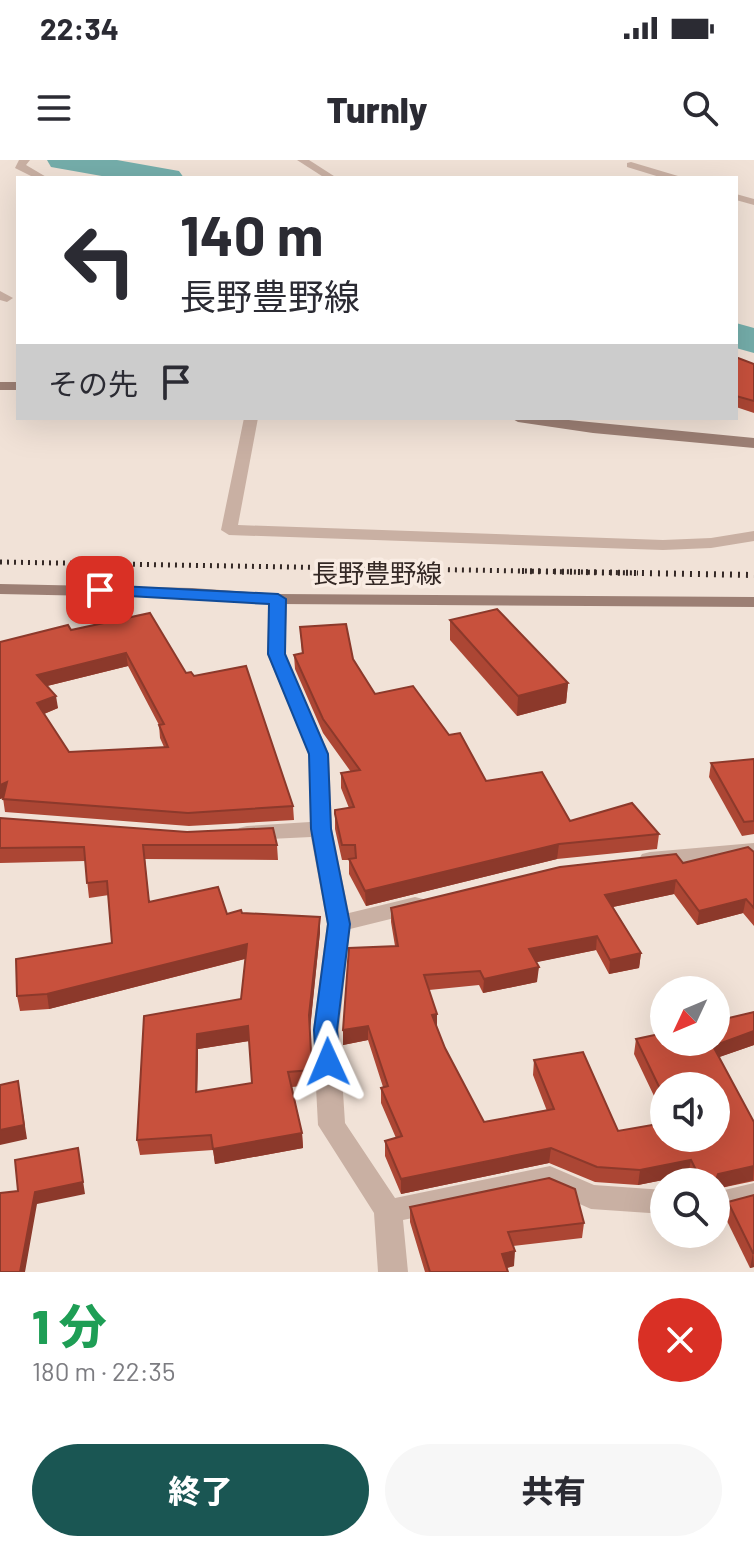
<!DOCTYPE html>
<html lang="ja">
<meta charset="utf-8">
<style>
:root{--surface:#fff;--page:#f7f7f7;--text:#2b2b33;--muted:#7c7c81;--accent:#1a5653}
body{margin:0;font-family:Barlow,"Noto Sans JP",sans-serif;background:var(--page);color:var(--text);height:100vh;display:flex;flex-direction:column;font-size:30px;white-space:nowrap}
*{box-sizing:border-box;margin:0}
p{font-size:26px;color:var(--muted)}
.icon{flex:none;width:44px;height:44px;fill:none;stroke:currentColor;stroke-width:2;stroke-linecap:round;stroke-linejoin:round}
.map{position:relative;height:1112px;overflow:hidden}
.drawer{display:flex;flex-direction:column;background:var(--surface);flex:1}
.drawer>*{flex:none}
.hud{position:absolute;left:16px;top:16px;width:722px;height:244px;border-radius:0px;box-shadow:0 8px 32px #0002;background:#fff;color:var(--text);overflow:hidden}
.needle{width:52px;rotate:226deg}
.controls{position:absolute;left:650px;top:816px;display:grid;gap:16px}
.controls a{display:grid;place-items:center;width:80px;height:80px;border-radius:50%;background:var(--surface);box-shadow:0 8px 32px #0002;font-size:40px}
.pin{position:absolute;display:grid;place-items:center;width:68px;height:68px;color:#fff;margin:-34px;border-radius:16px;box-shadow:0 4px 12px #0006}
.me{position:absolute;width:88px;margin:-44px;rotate:359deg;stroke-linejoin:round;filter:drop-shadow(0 0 6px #0008)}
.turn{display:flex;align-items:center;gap:28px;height:168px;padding:0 32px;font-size:36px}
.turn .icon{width:104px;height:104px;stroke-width:2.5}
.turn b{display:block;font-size:56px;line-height:68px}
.then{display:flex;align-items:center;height:76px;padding:0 32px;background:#0003;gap:16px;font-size:30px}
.round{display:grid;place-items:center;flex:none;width:84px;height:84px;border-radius:42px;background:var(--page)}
.headline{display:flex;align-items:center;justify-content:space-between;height:136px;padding:0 32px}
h1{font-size:48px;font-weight:800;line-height:60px;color:#1e9e55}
.action{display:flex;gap:16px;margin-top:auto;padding:16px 32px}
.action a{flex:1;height:92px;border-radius:48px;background:var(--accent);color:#fff;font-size:32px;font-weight:800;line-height:92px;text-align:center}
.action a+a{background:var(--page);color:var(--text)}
.status{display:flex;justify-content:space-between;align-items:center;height:56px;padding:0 40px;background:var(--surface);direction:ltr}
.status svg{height:22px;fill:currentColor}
header{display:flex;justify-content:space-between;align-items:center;height:104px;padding:0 32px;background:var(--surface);font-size:36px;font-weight:800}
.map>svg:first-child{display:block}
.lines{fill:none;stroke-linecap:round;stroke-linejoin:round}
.river{fill:#75aeab;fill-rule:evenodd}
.street{fill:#c9b0a3;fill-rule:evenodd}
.secondary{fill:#9c7f74;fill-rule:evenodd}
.rail-far1{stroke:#342825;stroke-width:5;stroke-dasharray:2 5;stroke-linecap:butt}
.rail{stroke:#342825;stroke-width:6;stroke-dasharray:2 6;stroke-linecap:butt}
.wall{fill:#ac4634;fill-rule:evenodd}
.shaded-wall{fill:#8c392b}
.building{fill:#c8513d;stroke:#8c392b;stroke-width:2;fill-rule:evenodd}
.route{fill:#1a73e8;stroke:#114b97;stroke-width:2}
.labels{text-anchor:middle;stroke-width:7;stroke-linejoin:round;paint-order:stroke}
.street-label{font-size:26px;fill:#342825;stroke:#f9ece3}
</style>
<div class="status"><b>22:34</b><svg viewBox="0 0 49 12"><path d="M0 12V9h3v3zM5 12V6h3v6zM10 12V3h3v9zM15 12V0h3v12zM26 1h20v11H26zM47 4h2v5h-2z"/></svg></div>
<header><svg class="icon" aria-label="menu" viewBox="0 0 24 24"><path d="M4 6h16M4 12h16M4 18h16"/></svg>Turnly<svg class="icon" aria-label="search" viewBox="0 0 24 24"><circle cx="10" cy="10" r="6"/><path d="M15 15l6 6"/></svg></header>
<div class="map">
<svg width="754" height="1112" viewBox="0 0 754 1112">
<rect width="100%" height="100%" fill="#f1e2d7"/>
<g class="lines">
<g class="river">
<polygon points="47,0 117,0 179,11 184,18 113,18 51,7"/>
<polygon points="736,163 754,168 754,193 736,188"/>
</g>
<g class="street">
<polygon points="19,0 30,0 26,5 48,18 35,18 15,8"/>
<polygon points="297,0 309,0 337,18 325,18"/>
<polygon points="631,2 678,16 679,18 663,18 627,7 627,3"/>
<polygon points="736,34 754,39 754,45 736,40"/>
<polygon points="0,131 13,138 7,142 0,140"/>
<polygon points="244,258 258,258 238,365 663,380 711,378 754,371 754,381 711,388 663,390 229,375 221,370"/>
<polygon points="278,434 287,439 285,494 329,594 332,669 349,753 415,737 423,739 427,745 423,751 350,769 339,870 345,963 395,1038 550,1006 594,1025 664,1030 664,1054 591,1049 548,1030 403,1060 408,1112 378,1112 374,1053 318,965 313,870 327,764 311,677 247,680 239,678 236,673 239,668 247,666 310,662 309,594 267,494 269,439"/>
<polygon points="754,683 754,697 650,706 642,704 639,699 642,694 650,692"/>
<polygon points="754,1023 754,1047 716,1056 716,1032"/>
</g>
<g class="secondary">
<rect x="0" y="222" width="18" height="8"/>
<polygon points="511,258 548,258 754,278 754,288 593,273 518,262"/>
<polygon points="0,424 192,428 278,434 754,437 754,447 278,444 192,438 0,434"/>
</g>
<polyline class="rail-far1" points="0,402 638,413"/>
<polyline class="rail" points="522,411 754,415"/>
</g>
<g class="wall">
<polygon points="736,199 754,204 754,253 736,247"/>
<polygon points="450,460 568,523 566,543 517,556 450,480"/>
<polygon points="300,467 353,499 375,534 449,575 486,621 570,661 659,674 657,689 557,699 366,746 349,714 349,700 342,700 335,669 335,650 349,648 341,628 341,613 351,612 323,573 295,509 294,495 302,493"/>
<path d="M71 470 186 513 194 516 293 646 294 660 189 666 5 652 3 638 0 639V482ZM128 506 159 565 160 578 164 587 69 592 44 554 58 548 47 526Z"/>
<polygon points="754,599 754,674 742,676 709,617 711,603"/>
<path d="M0 658 277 685 278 700 145 699 149 742 227 754 242 753 320 772 310 868 313 925 292 927 302 973 303 988 215 1004 213 990 140 995 137 980 144 856 241 839 245 799 49 849 20 851 17 836 112 783 109 735 89 738 85 701 0 703ZM249 881 252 923 197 932 198 889Z"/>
<polygon points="754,692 754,766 743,753 697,765 674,734 613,747 641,793 639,808 609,814 596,790 536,802 537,822 483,833 479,825 429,830 437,854 437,867 445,888 484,962 547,951 533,915 534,900 618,971 716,978 664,926 664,957 634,894 636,879 754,885 719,897 754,962 754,1021 716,1029 716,1022 692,1022 688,1015 638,1025 595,1022 549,1003 401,1034 385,996 385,981 396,978 381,943 381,928 383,927 368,880 343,885 343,870 395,786 391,762 391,748"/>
<polygon points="754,1035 754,1107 750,1108 725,1057 728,1042"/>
<polygon points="410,1047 584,1063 582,1078 513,1086 514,1106 507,1108 508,1112 425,1112 410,1062"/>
</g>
<g class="shaded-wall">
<polygon points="126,493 128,506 39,528 37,515"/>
<polygon points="568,523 566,543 517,556 518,536"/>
<polygon points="56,536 58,548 39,556 37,543"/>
<polygon points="7,622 9,636 0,639 0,625"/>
<polygon points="559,684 557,699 366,746 365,731"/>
<polygon points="676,720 674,734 603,749 605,735"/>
<polygon points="746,739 743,753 697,765 699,751"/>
<polygon points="320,757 320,772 310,870 309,855"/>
<polygon points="597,776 596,790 528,804 529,789"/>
<polygon points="247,784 248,798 49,849 47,834"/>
<polygon points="641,793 639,808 609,814 610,800"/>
<polygon points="539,807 537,822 483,833 484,819"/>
<polygon points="437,854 437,869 432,855"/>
<polygon points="248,866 249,881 198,889 197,947 196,932 197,874"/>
<polygon points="368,866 368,880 343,885 343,870"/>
<polygon points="754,871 754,885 711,900 713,886"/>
<polygon points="18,921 27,979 0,985 0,970"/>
<polygon points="302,973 303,988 215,1004 213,989"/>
<polygon points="78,988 85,1034 37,1044 25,1112 20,1112 35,1032"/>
<polygon points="551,988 549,1003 401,1034 401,1019"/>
<polygon points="691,1000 688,1015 638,1025 640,1010"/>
<polygon points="754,1006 753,1020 716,1029 716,1022 709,1022 718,1014"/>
<polygon points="515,1091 514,1106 501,1109 502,1094"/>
<polygon points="753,1093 754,1107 750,1108"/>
</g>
<g class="building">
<polygon points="738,198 754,204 754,241 736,236 736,199"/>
<polygon points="497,449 568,523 518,536 450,460"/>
<path d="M150 453 186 513 191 512 194 516 246 506 293 646 188 653 3 639 7 622 0 625V482L68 465 71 470ZM126 493 164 564 159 565 168 587 69 592 37 543 56 536 37 515Z"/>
<polygon points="346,464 353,499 375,534 413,526 449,575 460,573 486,621 542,612 570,661 632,643 659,674 559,684 365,731 349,699 356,698 355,685 342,685 335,654 335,650 354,647 341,613 360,610 323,559 294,495 303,493 300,467"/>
<polygon points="754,599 754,661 744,662 711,603"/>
<path d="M0 658 187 672 273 668 277 685H143L149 742 218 727 227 754 241 750 242 753 320 757 309 855 312 910 288 912 302 973 213 989 211 975 137 980 144 856 241 839 247 784 47 834 17 836 16 799 112 783 107 721 87 723 84 687 0 688ZM248 866 252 923 196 932 197 874Z"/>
<polygon points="748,687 754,692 754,748 746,739 699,751 676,720 605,735 641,793 610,800 597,776 529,789 539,807 484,819 480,811 424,815 437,854 432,855 445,888 484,962 554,949 534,900 583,892 618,971 664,963 664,978 716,978 716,926 664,926 664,937 636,879 664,873 664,882 716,882 716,861 754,852 754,871 713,886 754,962 754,1006 718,1014 716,1020 702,1022 691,1000 640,1010 597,1007 551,988 401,1019 385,981 402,976 381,928 388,926 368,866 343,870 349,788 398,786 391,748 560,707 676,694 683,703"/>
<polygon points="18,921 24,965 0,970 0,925"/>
<polygon points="78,988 83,1022 35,1032 20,1112 0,1112 0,1033 18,1031 15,1000"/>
<polygon points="549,1018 575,1029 584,1063 508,1072 515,1091 502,1094 508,1112 430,1112 410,1047"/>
<polygon points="754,1035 754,1093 753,1093 728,1042"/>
</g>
<polygon class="route" points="100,425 278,434 286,439 285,494 328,594 331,669 350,764 337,870 340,902 336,908 328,911 319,908 316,902 314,870 328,764 311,669 309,594 268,494 269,444 94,434 92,430"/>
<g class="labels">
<g class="street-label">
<text x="377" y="423">長野豊野線</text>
</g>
</g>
</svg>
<div class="controls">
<a><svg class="needle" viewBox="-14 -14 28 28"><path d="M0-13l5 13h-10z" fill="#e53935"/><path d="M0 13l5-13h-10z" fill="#7c7c81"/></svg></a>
<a><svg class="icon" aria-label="sound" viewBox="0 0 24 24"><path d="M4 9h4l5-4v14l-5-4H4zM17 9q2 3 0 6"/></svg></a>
<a><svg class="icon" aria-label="search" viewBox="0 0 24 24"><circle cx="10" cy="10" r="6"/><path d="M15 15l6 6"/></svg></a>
</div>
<div class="pin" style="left:100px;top:430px;background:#d93025"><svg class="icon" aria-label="arrive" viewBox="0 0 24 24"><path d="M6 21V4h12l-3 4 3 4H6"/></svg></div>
<svg class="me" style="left:328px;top:902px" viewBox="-20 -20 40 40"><path d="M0-17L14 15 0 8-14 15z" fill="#1a73e8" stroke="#fff" stroke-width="4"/></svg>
<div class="hud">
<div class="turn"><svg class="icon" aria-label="left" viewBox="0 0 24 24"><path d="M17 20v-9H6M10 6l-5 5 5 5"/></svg><div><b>140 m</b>長野豊野線</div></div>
<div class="then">その先<svg class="icon" aria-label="arrive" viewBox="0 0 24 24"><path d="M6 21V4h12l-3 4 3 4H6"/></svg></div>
</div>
</div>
<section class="drawer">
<div class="headline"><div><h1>1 分</h1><p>180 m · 22:35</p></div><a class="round" style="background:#d93025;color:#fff"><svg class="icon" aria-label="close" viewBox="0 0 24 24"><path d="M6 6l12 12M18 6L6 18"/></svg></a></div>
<div class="action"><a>終了</a><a>共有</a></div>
</section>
